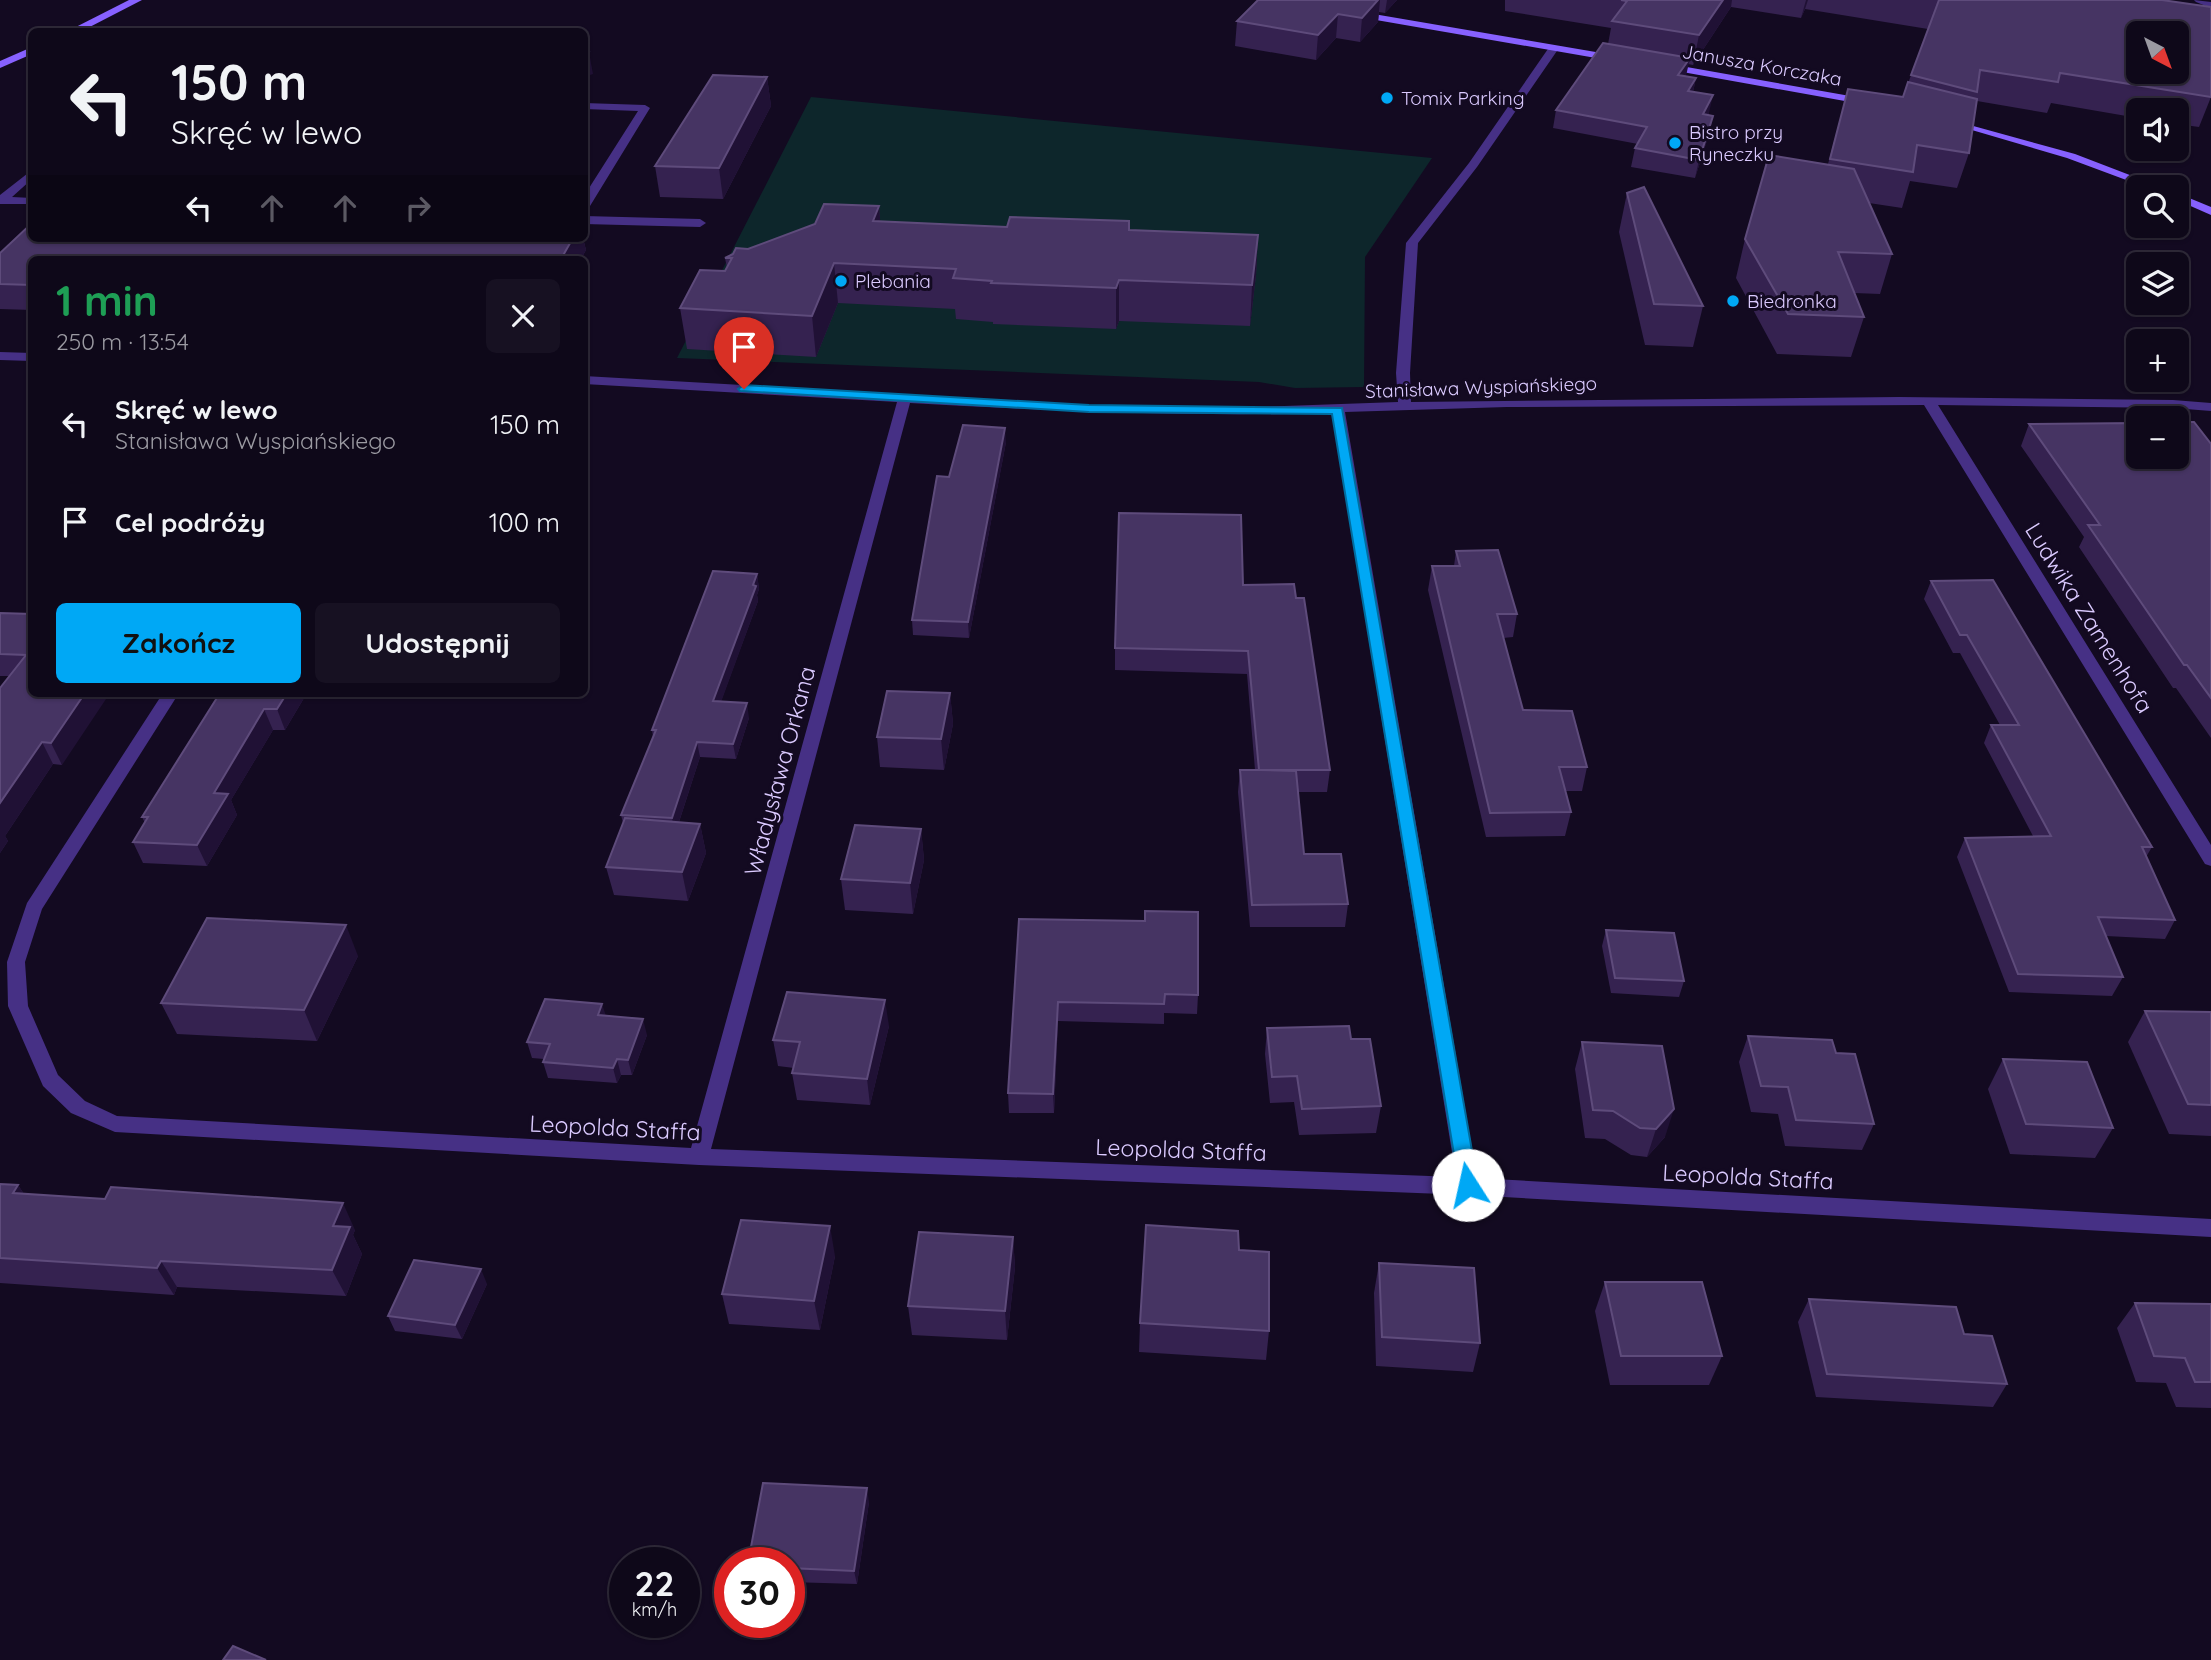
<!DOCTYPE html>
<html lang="pl">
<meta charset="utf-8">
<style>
:root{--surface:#0e0819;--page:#171122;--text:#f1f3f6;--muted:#9b9aa2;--line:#2e2938;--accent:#00a8f5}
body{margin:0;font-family:Quicksand,sans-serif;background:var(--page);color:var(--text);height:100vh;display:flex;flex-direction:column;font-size:26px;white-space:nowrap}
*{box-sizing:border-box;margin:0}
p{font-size:23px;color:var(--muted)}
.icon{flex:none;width:38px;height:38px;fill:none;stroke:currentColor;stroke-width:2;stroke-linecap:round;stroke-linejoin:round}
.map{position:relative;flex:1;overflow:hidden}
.side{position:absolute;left:28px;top:256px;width:560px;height:441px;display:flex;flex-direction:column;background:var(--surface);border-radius:10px;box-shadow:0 2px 5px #0004,0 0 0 2px var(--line)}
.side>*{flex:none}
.guide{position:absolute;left:28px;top:28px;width:560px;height:214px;border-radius:10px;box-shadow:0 2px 5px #0004,0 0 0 2px var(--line);background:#0e0819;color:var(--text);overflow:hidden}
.needle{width:46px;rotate:139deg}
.buttons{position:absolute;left:2126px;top:21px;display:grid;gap:14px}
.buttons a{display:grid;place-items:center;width:63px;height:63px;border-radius:10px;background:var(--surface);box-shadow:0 2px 5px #0004,0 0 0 2px var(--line);font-size:35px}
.speed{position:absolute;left:609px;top:1547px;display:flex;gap:14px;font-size:35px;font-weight:700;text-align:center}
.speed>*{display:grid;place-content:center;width:91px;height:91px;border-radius:50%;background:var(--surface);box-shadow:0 2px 5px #0004,0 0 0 2px var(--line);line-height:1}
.speed small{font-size:18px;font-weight:400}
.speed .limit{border:10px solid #d22;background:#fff;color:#111}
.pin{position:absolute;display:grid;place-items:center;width:60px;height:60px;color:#fff;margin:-72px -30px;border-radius:50% 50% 50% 0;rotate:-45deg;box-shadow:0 0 7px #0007}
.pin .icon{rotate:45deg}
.me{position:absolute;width:77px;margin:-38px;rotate:350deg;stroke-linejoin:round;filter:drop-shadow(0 0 5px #0008)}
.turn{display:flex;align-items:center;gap:24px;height:147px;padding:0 28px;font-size:32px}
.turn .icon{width:91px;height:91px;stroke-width:2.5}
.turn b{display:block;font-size:49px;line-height:60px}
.lanes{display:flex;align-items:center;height:66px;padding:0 28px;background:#0003;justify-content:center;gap:35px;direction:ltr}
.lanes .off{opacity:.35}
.round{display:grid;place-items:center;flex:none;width:74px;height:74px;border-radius:10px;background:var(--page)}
.overview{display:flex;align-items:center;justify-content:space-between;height:119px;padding:0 28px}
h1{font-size:42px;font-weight:700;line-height:52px;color:#1e9e55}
.button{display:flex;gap:14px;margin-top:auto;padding:14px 28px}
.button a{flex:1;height:80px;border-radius:10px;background:var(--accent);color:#111;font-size:28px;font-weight:700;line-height:80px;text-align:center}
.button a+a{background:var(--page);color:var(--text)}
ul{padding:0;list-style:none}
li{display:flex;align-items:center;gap:21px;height:98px;padding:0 28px}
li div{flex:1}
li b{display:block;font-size:26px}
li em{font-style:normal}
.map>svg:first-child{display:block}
.green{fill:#0d262b}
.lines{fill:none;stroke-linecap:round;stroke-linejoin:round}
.street{fill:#463085;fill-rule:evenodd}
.secondary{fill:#8761ff;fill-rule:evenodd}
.wall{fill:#352250}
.shaded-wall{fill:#201135}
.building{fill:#463463;stroke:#5e4b7b;stroke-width:2;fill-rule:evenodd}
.route{fill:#00a8f5;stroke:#006d9f;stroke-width:2}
.poi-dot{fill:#00a8f5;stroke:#130a21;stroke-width:2.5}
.labels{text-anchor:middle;stroke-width:6;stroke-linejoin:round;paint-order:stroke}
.far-street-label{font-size:19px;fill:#dbcaff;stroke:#130a21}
.far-poi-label{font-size:19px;fill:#dbcaff;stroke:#130a21;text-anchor:start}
.street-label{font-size:23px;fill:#dbcaff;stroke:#130a21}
</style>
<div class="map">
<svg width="2211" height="1660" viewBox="0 0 2211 1660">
<rect width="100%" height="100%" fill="#130a21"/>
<polygon class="green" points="811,97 1432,158 1365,257 1364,387 1295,388 1259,382 677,358"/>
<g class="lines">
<g class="street">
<polygon points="2194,0 2211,2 2211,8 2196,2"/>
<path d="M1550 46 1559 48 1477 167 1418 243 1410 373 1411 402 1899 397 2173 400 2211 403V411L2173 408 1938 405 2211 845V866L2205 864 1924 405 1507 407 1345 412 1477 1178 2211 1219V1237L1468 1195 699 1165 115 1132 71 1113 43 1086 8 1006 7 962 27 903 163 693H179L42 909 25 962 28 1006 58 1075 85 1101 117 1116 691 1148 897 402 584 384V376L1089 405 1259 407 1398 402 1396 373 1406 243 1469 163ZM910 403C1051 411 1191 417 1332 413L1456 1177 711 1149Z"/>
<polygon points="584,103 645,105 650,108 590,206 584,209 584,196 638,111 584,109"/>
<polygon points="32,170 32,179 12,197 32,198 32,204 0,204 0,195"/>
<polygon points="584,216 700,219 706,223 700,227 584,224"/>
<polygon points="0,352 32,353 32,361 0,360"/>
</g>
<g class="secondary">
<polygon points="129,0 142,0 80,32 66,32"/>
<polygon points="1356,11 1619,56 1624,59 1619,62 1353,16 1351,14"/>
<polygon points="32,47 32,54 0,68 0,61"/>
<polygon points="1664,63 1867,99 1872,102 1867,105 1660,68 1659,66"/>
<polygon points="1948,119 2075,154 2161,187 2145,187 2067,158 1948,123"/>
<polygon points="2177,193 2211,207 2211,215 2177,200"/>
</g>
</g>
<g class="wall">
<polygon points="1258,0 1397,0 1385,13 1379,12 1378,22 1360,42 1336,38 1316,60 1235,46 1237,21"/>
<polygon points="1505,0 2162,0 2211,7 2211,97 2199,127 2177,124 2177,110 2138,110 2138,118 2051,103 2047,113 1977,101 1969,153 1957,188 1910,181 1902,208 1869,203 1892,254 1880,294 1854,293 1864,317 1851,357 1777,354 1736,278 1745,239 1828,164 1848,89 1903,97 1928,29 1805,9 1801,18 1731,7 1693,65 1688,64 1685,76 1696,78 1693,92 1709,113 1708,115 1713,116 1709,134 1695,178 1631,167 1635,148 1638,144 1553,128 1556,110 1608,44 1611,28 1505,11"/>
<polygon points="767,77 771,106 723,199 660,197 655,166"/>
<polygon points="1627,193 1703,306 1693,347 1645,345 1619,232"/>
<polygon points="879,206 880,222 1007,227 1129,230 1258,235 1256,275 1250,326 1119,321 1116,329 993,324 993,322 956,319 955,309 838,303 816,357 687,349 680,308 725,271 727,268 725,258"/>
<polygon points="32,238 583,238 586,250 581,259 32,259 32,310 0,309 0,253"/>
<polygon points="2029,424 2211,444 2211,738 2176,688 2173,688 2079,547 2084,537 2021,446"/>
<polygon points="1006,442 969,638 913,635 912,620 949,477"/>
<polygon points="1456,551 1517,614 1513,637 1503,638 1523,710 1587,767 1582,791 1565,791 1571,812 1565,836 1486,837 1428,590 1432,566 1454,566"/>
<polygon points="757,574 759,589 757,595 758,601 721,701 749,718 736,759 700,757 679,822 700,824 706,853 688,901 614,895 606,867 623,823 621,815 653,737 652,730"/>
<polygon points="1931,581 2152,847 2146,857 2175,920 2165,939 2106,936 2123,977 2112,996 2009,992 1957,857 1965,838 2033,836 1984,743 1991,725 2000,725 1960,653 1953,653 1924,599"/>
<polygon points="1243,585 1296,598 1330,770 1327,792 1298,792 1304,854 1348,904 1345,927 1250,927 1238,792 1240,770 1255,770 1247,674 1115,670 1115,648"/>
<polygon points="0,613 32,614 62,765 53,764 5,836 8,841 0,853 0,688 9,676 0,676"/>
<polygon points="220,693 307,693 285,730 273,730 231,800 237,815 207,866 143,863 133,842 145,823 142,817"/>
<polygon points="950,693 953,724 944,770 880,767 877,737"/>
<polygon points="921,829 924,860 913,914 845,910 841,879"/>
<polygon points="1019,919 1198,995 1197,1014 1164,1013 1164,1024 1058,1021 1054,1113 1009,1113 1008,1093"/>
<polygon points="1606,930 1684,981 1679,997 1611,993 1602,946"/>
<polygon points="358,956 317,1041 177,1034 161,1003"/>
<polygon points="2145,1011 2211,1012 2211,1136 2169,1134 2128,1042"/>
<polygon points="606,1016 647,1035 632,1075 621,1075 617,1083 548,1078 543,1062 544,1059 532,1058 527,1042"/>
<polygon points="889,1026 870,1105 797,1100 792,1073 794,1068 778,1066 773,1040"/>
<polygon points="1267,1028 1351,1039 1381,1106 1376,1133 1299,1135 1294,1102 1270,1103 1265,1054"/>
<polygon points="1748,1036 1836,1053 1874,1124 1862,1150 1785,1146 1778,1114 1751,1112 1739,1062"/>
<polygon points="1582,1042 1665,1137 1647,1157 1631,1155 1605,1139 1585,1138 1575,1069"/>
<polygon points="2003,1059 2113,1128 2095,1158 2010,1154 1988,1089"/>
<polygon points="0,1184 18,1185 24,1194 355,1230 353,1235 362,1254 346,1296 177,1287 174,1295 0,1283"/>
<polygon points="1013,1237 1015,1267 1007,1340 912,1335 908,1306"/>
<polygon points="1239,1250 1269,1331 1266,1360 1139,1352 1140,1323"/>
<polygon points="835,1256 820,1330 729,1324 722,1294"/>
<polygon points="1379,1263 1480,1343 1473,1372 1376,1366 1374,1293"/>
<polygon points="1605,1282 1722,1356 1709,1385 1610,1385 1595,1311"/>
<polygon points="487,1284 462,1339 395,1331 388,1316"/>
<polygon points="1809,1299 1964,1334 2007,1384 1993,1407 1816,1397 1798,1322"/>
<polygon points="2135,1303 2211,1305 2211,1408 2176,1407 2166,1383 2136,1382 2117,1328"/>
<polygon points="869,1502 857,1584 789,1582 789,1563"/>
</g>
<g class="shaded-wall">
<polygon points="1378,0 1380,0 1378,22 1360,42 1362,18"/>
<polygon points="1387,0 1397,0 1385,13"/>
<polygon points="1723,0 1732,0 1731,7 1693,65 1699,35"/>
<polygon points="1806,0 1808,0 1805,9 1801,18"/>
<polygon points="1338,14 1336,38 1316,60 1318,35"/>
<polygon points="588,47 593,74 584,77 584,52"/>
<polygon points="1690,58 1686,76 1675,93 1678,75"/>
<polygon points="767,77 771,106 723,199 719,168"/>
<polygon points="1696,78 1692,96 1688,91"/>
<polygon points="1713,95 1709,113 1699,132 1703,114"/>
<polygon points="1713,116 1709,134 1695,178 1699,160"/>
<polygon points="879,206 882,245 873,221"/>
<polygon points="1258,235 1256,275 1250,326 1252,285"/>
<polygon points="573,238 583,238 586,250 581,259 561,259"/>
<polygon points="834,263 838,303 816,357 812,316"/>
<polygon points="1119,280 1119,321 1116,329 1116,288"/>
<polygon points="1005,428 1006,442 969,638 968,622"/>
<polygon points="757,574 759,589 757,595 758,601 716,716 713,701"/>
<polygon points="85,693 110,693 62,765 51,743"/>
<polygon points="287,693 307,693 285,730 277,709"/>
<polygon points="950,693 953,724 944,770 941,739"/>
<polygon points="747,703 749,718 736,759 733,744"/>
<polygon points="264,709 273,730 231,800 237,815 207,866 197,845 214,793"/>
<polygon points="42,742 53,764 5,836 8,841 0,853 0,803"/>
<polygon points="697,742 700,757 675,834 672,818"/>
<polygon points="700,824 706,853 688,901 682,872"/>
<polygon points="921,829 924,860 913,914 910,883"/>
<polygon points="346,925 358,956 317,1041 304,1010"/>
<polygon points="885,1000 889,1026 870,1105 867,1079"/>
<polygon points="1058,1002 1058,1021 1054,1113 1053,1094"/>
<polygon points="602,1004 607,1019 598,1015"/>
<polygon points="643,1019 647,1035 632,1075 628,1060"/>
<polygon points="617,1059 621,1075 617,1083 613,1068"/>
<polygon points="1674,1109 1665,1137 1647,1157 1656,1129"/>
<polygon points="18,1185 36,1212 13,1193"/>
<polygon points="343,1203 355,1230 353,1235 362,1254 346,1296 332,1270 333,1226"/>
<polygon points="830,1226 835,1256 820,1330 814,1301"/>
<polygon points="1013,1237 1015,1267 1007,1340 1005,1311"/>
<polygon points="161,1261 177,1287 174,1295 157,1268"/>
<polygon points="481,1269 487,1284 462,1339 455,1325"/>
<polygon points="867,1488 869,1502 857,1584 854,1571"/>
</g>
<g class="building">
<polygon points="1258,0 1378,0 1362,18 1338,14 1318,35 1237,21"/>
<polygon points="1621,0 1723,0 1699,35 1612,21 1627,1"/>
<path d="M1939 0H2162L2211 7V97L2060 73 2058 82 1980 70 1977 92 1911 75ZM2138 33H2177V72H2138Z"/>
<polygon points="1603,43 1690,58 1678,75 1696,78 1688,91 1713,95 1703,114 1713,116 1699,160 1635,148 1647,127 1556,110"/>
<polygon points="584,47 588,47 589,51 584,52"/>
<polygon points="713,75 767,77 719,168 655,166"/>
<polygon points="1908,82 1977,99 1969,153 1917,145 1913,172 1830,159 1848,89 1903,97"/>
<polygon points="1769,155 1854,169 1892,254 1838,252 1864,317 1788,314 1745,239"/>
<polygon points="1644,187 1703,306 1654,304 1627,193"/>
<polygon points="824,204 879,206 873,221 1007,227 1010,217 1129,221 1129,230 1258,235 1252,285 1119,280 1116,288 991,283 992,281 953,278 956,269 834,263 812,316 680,308 700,270 725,271 732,258 725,258 733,254 736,248 748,249 815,224"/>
<polygon points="32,223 32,238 573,238 561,259 32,259 32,285 0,284 0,253"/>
<polygon points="2177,422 2194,422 2211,444 2211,698 2187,665 2184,665 2088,525 2100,525 2029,424 2138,423 2138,457 2177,457"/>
<polygon points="963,425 1005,428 968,622 912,620 937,476 949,477"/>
<polygon points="1119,513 1241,515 1243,585 1294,584 1296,598 1304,598 1330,770 1260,770 1296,771 1304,854 1341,854 1348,904 1252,905 1240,770 1259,770 1248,651 1115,648"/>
<polygon points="1498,550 1517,614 1497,614 1523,710 1572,711 1587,767 1559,767 1571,812 1490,813 1432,566 1460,566 1456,551"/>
<polygon points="713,571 757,574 753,585 756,586 713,701 747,703 733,744 697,742 672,818 621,815 656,730 652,730"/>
<polygon points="1993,580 2152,847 2142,847 2175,920 2098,917 2123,977 2018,974 1965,838 2051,836 1991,725 2019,725 1967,635 1960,635 1931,581"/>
<polygon points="0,613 32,614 32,693 85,693 51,743 42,742 0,803 0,688 26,655 0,654"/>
<polygon points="887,691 950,693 941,739 877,737"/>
<polygon points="220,693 287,693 277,709 264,709 214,793 228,794 197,845 133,842 148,817 142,817"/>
<polygon points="625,818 700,824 682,872 606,867"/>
<polygon points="855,825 921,829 910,883 841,879"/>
<polygon points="1145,911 1198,912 1198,995 1165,994 1164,1004 1058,1002 1053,1094 1008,1093 1019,919 1145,921"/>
<polygon points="207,918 346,925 304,1010 161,1003"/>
<polygon points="1606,930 1674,933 1684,981 1615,978"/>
<polygon points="787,992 885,1000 867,1079 792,1073 800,1042 773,1040"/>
<polygon points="545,999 602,1004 598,1015 643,1019 628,1060 617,1059 613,1068 543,1062 550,1044 527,1042"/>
<polygon points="2145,1011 2211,1012 2211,1105 2188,1104"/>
<polygon points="1349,1026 1351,1039 1370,1039 1381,1106 1302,1109 1297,1076 1272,1077 1267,1028"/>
<polygon points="1748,1036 1832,1040 1836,1053 1855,1054 1874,1124 1796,1120 1788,1087 1761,1086"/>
<polygon points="1582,1042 1662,1046 1674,1109 1656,1129 1640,1128 1613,1111 1593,1110"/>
<polygon points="2003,1059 2087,1062 2113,1128 2026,1124"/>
<polygon points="0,1184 18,1185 13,1193 105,1199 111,1187 343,1203 333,1226 350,1227 332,1270 161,1261 157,1268 0,1258"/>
<polygon points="741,1220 830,1226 814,1301 722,1294"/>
<polygon points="1146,1225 1238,1231 1239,1250 1269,1252 1269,1331 1140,1323"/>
<polygon points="919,1232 1013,1237 1005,1311 908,1306"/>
<polygon points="414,1260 481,1269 455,1325 388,1316"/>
<polygon points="1379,1263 1474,1268 1480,1343 1382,1337"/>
<polygon points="1605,1282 1702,1282 1722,1356 1621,1356"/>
<polygon points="1809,1299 1956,1307 1964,1334 1992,1336 2007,1384 1827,1374"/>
<polygon points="2135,1303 2211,1304 2211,1382 2195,1382 2185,1358 2154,1356"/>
<polygon points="763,1483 867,1488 854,1571 789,1568 789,1563 748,1563"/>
<polygon points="233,1646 266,1660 223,1660"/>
</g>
<polygon class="route" points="744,385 1089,405 1342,408 1478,1185 1475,1191 1462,1191 1459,1185 1332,414 1089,412 740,391 738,389"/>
<g class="poi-dot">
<circle cx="1387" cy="98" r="7"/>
<circle cx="1675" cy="143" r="7"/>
<circle cx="841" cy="281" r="7"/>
<circle cx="1733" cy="301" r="7"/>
</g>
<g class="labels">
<g class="far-street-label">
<text transform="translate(1762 65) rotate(10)" y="7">Janusza Korczaka</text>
<text transform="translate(1481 387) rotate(-2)" y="7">Stanisława Wyspiańskiego</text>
</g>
<g class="far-poi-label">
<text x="1401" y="105">Tomix Parking</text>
<text x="1689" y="139">Bistro przy<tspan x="1689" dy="22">Ryneczku</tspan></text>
<text x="855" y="288">Plebania</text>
<text x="1747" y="308">Biedronka</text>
</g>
<g class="street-label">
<text transform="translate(2089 618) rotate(58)" y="8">Ludwika Zamenhofa</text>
<text transform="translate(780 771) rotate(-75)" y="8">Władysława Orkana</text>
<text transform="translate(615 1128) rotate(3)" y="8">Leopolda Staffa</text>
<text transform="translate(1181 1150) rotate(2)" y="8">Leopolda Staffa</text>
<text transform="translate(1748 1177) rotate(3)" y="8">Leopolda Staffa</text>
</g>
</g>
</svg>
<div class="buttons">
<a><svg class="needle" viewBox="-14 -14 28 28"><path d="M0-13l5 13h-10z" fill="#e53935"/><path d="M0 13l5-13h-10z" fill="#9b9aa2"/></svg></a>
<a><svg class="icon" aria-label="sound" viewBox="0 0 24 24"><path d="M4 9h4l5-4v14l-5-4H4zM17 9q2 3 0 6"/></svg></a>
<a><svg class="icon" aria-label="search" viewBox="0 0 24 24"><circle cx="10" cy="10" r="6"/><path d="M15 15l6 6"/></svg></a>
<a><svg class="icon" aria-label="layers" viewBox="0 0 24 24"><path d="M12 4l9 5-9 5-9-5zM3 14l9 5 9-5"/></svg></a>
<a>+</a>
<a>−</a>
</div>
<div class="speed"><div>22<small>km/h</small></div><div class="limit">30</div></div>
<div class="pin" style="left:744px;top:389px;background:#d93025"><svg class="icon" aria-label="arrive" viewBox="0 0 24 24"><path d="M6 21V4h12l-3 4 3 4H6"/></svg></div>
<svg class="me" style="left:1468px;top:1185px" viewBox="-20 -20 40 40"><circle r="19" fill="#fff"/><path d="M0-13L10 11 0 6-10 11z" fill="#00a8f5"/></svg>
<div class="guide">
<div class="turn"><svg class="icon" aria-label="left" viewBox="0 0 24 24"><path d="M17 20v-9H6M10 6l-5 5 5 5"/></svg><div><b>150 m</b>Skręć w lewo</div></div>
<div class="lanes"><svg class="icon" aria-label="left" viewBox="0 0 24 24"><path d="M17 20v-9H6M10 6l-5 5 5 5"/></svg><svg class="icon off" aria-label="ahead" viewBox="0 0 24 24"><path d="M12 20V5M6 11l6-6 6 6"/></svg><svg class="icon off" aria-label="ahead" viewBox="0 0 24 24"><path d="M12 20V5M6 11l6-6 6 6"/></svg><svg class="icon off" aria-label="right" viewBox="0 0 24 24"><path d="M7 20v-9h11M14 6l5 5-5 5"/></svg></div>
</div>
<section class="side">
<div class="overview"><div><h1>1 min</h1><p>250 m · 13:54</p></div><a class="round"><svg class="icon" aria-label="close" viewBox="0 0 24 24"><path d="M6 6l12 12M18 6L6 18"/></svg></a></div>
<ul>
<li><svg class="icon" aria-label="left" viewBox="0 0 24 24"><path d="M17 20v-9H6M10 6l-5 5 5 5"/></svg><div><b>Skręć w lewo</b><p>Stanisława Wyspiańskiego</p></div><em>150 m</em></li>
<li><svg class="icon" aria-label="arrive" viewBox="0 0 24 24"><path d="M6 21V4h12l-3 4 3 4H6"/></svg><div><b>Cel podróży</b></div><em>100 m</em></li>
</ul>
<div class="button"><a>Zakończ</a><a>Udostępnij</a></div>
</section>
</div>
